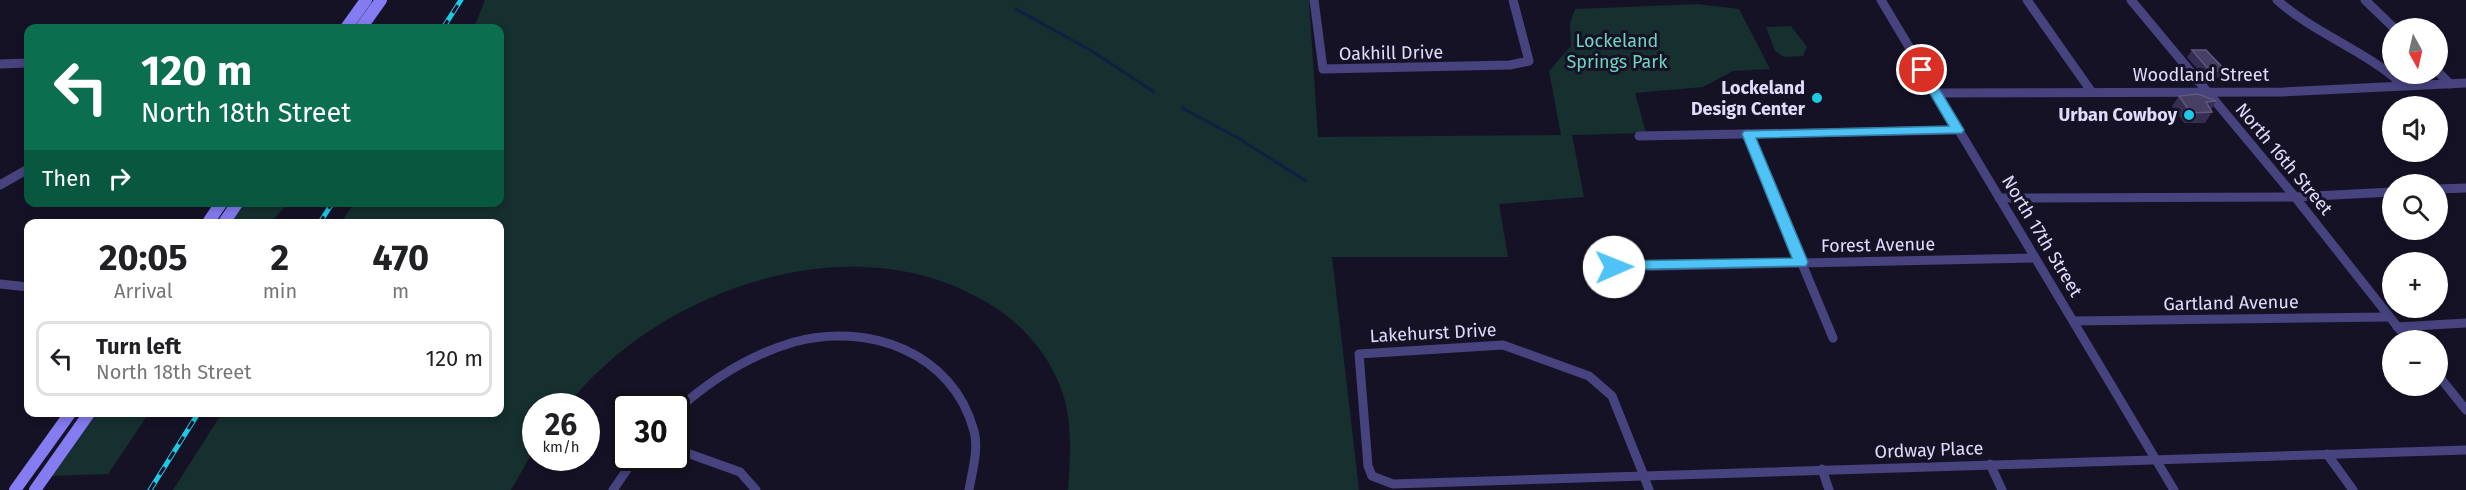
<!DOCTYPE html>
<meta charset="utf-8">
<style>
:root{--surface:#fff;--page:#f2f2f2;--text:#202124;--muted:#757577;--line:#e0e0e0}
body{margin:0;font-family:"Fira Sans",sans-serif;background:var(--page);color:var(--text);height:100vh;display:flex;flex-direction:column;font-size:22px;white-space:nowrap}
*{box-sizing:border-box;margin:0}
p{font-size:20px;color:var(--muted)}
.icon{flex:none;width:33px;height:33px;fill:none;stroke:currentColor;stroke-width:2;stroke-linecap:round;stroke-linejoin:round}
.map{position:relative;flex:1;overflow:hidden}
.drawer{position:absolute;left:24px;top:219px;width:480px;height:198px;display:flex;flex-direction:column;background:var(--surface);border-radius:12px;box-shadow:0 3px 9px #0003}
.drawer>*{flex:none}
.banner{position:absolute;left:24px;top:24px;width:480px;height:183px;border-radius:12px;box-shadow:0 3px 9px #0003;background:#0b6e4f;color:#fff;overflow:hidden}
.needle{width:39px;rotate:172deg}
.controls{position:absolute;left:2382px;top:18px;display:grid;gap:12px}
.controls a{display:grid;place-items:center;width:66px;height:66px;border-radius:50%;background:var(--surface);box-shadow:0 3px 9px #0003;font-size:30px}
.speed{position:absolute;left:522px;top:393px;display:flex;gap:12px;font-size:30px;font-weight:700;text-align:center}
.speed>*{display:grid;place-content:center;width:78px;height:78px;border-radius:50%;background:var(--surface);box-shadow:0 3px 9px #0003;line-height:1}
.speed small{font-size:15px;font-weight:400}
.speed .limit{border:3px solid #111;border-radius:9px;background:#fff;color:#111}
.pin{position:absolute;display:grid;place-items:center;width:51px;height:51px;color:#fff;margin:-26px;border:3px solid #fff;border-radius:50%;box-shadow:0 2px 6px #0007}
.me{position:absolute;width:66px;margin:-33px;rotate:89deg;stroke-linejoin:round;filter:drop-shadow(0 0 4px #0008)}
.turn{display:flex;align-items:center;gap:21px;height:126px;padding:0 18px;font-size:27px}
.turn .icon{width:78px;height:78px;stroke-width:2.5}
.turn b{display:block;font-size:42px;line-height:51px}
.then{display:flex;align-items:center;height:57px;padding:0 18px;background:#0003;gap:12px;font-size:22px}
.eta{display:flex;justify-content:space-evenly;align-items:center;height:102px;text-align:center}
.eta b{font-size:36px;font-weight:700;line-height:42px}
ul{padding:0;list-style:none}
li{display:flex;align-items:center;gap:18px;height:75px;margin:0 12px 9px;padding:0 6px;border:3px solid var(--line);border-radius:12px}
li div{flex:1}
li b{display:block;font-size:22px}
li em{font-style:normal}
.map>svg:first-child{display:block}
.green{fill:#162f2f}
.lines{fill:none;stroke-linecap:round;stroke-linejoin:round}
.stream{stroke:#102040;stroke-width:3}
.street{stroke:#47437f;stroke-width:9}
.secondary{stroke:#847cf0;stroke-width:12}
.rail-casing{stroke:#1ccae6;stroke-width:5}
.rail{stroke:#161226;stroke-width:3;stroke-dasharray:9;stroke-linecap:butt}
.wall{fill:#362d52}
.building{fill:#484064;stroke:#60587c;stroke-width:1.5}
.route{fill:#4fc3f7;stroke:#337fa1;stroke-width:1.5}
.poi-dot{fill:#1ccae6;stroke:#161226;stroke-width:2}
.labels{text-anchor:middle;stroke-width:6;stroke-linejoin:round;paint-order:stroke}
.park-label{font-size:18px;fill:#6ed4be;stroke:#161226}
.street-label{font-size:18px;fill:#e0dbfb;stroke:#161226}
.poi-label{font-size:18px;font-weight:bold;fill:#e0dbfb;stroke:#161226;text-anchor:end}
</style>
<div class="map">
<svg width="2466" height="490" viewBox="0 0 2466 490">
<rect width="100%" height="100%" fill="#161226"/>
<g class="green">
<path d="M485 0H1309L1318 137 1561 135 1549 71 1571 46 1570 23 1575 9 1698 4 1739 9 1770 69 1733 71 1703 87 1635 93 1646 133 1572 135 1584 197 1499 204 1508 257H1332L1359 490H1068C1070 457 1073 423 1062 391 1046 347 1013 314 971 294 838 226 654 294 567 406H536L535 448 511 490H173L222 413 500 412V224L341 223 354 203 500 202V28H474Z"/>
<polygon points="1791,26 1807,47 1803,56 1784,57 1775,51 1766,27"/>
<polygon points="245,203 288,203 270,223 230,224"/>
<polygon points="96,413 149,413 108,474 51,476"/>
</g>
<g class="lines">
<g class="stream">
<polyline points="1016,9 1092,51 1154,92"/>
<polyline points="1182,108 1238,138 1306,181"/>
</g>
<g class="street">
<polyline points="1314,0 1323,69 1510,65 1529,61 1513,0"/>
<polyline points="1881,0 2174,490"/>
<polyline points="2027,0 2091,91"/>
<polyline points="2131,0 2295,197 2408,340"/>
<path d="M2277 0C2315 34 2365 50 2403 85"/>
<polyline points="2365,0 2394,28"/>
<polyline points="0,64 28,63"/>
<polyline points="2438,72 2450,84"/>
<polyline points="1935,93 2283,92 2466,83"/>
<polyline points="1748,134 1833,338"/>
<polyline points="1639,136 1958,130"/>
<polyline points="0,185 28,169"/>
<polyline points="2438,189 2466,188"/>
<polyline points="1999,198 2295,197 2392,192"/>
<polyline points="1614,267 2035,258"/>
<polyline points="0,284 28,287"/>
<polyline points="2074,321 2389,317"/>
<polyline points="2397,327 2466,323"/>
<polygon points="1503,345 1589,376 1612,396 1644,476 1393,484 1372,476 1368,466 1359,354"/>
<polyline points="2438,375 2466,410"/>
<path d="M676 411C710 380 750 355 794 342 868 322 953 352 974 431 979 449 972 472 969 490"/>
<polyline points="676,449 740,472 756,490"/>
<polyline points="2327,454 2353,490"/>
<polyline points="1990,464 2002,490"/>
<polyline points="1822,469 1829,490"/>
<polyline points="1644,476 1649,490"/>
<polyline points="1644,476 2466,450"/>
<polyline points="613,490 635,458"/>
</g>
<g class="secondary">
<polyline points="346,28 366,0"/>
<polyline points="361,28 381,0"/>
<polyline points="207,224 222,202"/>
<polyline points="223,224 238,202"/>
<polyline points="15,490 71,412"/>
<polyline points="35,490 90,412"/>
</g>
<defs>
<g id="rail">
<polyline points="443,28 461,0"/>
<polyline points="319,224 333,202"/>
<polyline points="150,490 199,412"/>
</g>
</defs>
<use href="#rail" class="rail-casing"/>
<use href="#rail" class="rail"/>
</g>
<g class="wall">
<polygon points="2192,50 2226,71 2222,78 2205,78 2187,57"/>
<polygon points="2179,96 2216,101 2211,110 2212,112 2205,123 2184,123 2172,106"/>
</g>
<g class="building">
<polygon points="2192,50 2206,50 2226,71 2210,71"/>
<polygon points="2198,94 2216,101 2206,102 2212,112 2191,113 2179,96"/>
</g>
<polygon class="route" points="1922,66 1928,70 1964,130 1962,133 1756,138 1808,262 1806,266 1610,270 1610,263 1614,261 1792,258 1742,134 1744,131 1949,126 1916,70"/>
<g class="poi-dot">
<circle cx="1817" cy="98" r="6"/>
<circle cx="2189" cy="115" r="6"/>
</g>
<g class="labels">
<g class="park-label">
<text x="1617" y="47">Lockeland<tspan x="1617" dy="21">Springs Park</tspan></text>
</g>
<g class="street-label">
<text transform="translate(1391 53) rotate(-1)" y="6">Oakhill Drive</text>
<text x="2201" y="81">Woodland Street</text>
<text transform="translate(2284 159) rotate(50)" y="6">North 16th Street</text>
<text transform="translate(2042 236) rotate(59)" y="6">North 17th Street</text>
<text transform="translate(1878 245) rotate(-1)" y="6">Forest Avenue</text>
<text transform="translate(2231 303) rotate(-1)" y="6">Gartland Avenue</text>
<text transform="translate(1433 333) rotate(-3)" y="6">Lakehurst Drive</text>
<text transform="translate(1929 450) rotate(-2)" y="6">Ordway Place</text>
</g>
<g class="poi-label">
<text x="1805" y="94">Lockeland<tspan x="1805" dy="21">Design Center</tspan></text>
<text x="2177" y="121">Urban Cowboy</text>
</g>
</g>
</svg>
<div class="controls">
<a><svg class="needle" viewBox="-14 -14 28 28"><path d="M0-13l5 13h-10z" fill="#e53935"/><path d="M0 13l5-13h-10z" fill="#757577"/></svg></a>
<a><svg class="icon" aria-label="sound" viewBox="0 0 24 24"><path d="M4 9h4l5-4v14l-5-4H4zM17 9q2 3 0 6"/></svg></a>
<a><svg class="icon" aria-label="search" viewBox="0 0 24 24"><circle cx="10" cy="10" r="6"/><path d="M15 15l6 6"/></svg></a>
<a>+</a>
<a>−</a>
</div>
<div class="speed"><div>26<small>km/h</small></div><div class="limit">30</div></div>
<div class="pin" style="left:1922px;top:70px;background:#d93025"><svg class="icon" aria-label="arrive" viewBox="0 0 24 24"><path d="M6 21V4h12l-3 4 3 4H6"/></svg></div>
<svg class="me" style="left:1614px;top:267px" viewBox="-20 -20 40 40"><circle r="19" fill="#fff"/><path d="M0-13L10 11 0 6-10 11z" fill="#4fc3f7"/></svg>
<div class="banner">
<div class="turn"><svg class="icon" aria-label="left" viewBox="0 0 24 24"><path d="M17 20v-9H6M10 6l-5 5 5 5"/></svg><div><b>120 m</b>North 18th Street</div></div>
<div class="then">Then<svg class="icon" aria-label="right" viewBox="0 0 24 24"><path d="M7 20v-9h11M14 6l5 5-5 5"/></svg></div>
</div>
<section class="drawer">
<div class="eta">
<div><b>20:05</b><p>Arrival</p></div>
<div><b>2</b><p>min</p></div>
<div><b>470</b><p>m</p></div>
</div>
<ul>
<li><svg class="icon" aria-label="left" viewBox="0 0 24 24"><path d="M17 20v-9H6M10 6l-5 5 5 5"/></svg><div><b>Turn left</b><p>North 18th Street</p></div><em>120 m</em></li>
</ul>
</section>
</div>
